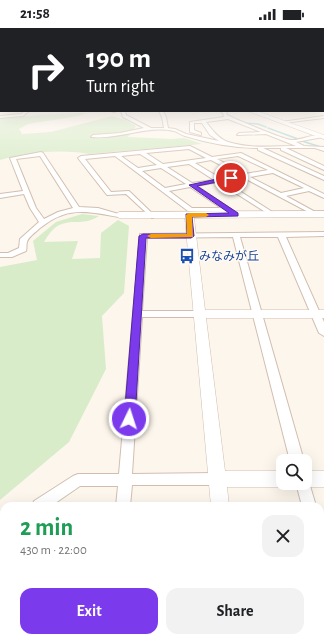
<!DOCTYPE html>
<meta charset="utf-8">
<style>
:root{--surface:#fff;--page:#f2f2f2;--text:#202124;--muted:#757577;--accent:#7c3aed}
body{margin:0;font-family:"Alegreya Sans","Noto Sans JP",sans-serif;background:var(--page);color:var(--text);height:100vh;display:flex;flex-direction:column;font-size:15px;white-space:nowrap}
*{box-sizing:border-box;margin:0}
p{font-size:13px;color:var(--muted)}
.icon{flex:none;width:22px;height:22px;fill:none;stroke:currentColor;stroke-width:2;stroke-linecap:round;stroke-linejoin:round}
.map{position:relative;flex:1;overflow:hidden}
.panel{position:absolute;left:0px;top:474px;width:324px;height:140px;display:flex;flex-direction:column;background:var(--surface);border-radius:12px 12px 0 0;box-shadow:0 4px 16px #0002}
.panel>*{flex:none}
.banner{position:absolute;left:0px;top:0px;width:324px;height:84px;box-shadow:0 4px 16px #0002;background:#202124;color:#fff;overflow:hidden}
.buttons{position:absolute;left:276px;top:426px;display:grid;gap:8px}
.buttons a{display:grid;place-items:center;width:36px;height:36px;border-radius:8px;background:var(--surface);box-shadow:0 4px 16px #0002;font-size:20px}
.pin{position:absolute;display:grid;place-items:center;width:34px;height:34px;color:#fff;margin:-17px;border:2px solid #fff;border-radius:50%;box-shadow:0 1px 4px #0007}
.me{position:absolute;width:44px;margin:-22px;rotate:4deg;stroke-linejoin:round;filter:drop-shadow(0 0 3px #0008)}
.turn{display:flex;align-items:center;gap:14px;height:84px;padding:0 20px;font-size:18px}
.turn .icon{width:52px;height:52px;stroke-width:2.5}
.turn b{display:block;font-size:28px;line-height:34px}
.round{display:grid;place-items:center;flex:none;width:42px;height:42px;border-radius:12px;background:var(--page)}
.overview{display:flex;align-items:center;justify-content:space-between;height:68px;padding:0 20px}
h1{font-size:24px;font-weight:700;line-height:30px;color:#1e9e55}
.button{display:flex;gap:8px;margin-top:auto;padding:8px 20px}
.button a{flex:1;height:46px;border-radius:12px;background:var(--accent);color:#fff;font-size:16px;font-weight:700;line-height:46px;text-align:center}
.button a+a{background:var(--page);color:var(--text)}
.status{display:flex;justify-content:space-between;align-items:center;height:28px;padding:0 20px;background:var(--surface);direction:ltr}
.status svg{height:11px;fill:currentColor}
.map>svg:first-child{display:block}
.green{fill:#d8ecc9}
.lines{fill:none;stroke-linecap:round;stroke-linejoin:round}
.stream{stroke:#a5d3da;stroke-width:1.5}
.minor-casing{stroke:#d1beb0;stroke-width:2}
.tertiary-casing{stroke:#d1beb0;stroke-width:1}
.secondary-casing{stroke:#d6c0b0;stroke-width:1}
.minor{fill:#fff;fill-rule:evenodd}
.tertiary{fill:#fff;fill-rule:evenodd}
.secondary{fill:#fff;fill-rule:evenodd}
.route{fill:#7c3aed;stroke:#51269a}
.slow{fill:#f59e0b}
.labels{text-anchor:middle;stroke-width:3;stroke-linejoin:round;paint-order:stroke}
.far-transit-label{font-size:12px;fill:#164399;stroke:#fffaf3;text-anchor:start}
</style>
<div class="status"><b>21:58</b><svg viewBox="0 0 49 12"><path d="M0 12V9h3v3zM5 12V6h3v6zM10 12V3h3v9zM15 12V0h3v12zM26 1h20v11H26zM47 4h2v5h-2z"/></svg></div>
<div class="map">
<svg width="324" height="614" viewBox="0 0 324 614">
<rect width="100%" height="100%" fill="#fdf6ec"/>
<g class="green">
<path d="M85 85 79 88 28 96 19 101 22 106 51 104 112 88 125 92 136 98 128 109 171 111 184 110 202 116 89 126C59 121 29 124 0 132V91L38 87Z"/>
<path d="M82 186 99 188C83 198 76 191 62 196 54 198 48 207 44 214L78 213 72 231 100 230 101 205 118 192 129 198 124 265 102 288 106 341 69 414 0 472V239L37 232 33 213 56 194Z"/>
</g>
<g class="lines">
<g class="stream">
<polyline points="243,95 258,96 266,99"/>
<polyline points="268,100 298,111"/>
<polyline points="302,113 324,120"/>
</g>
<defs>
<g id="minor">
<rect x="0" y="65" width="1" height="2"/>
<rect x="323" y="66" width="1" height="2"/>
<rect x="323" y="75" width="1" height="3"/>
<polygon points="25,83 29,83 23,88 0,90 0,88 21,86"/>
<polygon points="111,83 116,83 114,84"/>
<path d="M121 83H125L126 87 151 100H164L162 89 159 83H163L166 89 168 100 175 101 186 106 219 113 210 107 202 95H194V102L201 105V107L190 104V94L224 89 223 85 220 83H226L227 87C235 91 285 112 292 112 302 112 312 106 323 107V109L296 114 304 118 324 119V123L315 120H286L324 138V142L281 122V120H263L324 148V152L258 122V120C234 120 208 115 185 108 181 107 178 104 174 103 146 97 119 112 91 109L93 107 120 105 144 100 123 89ZM228 91 261 104 239 105 237 107 266 106 296 118C274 118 250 121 228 114 219 111 212 102 206 94Z"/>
<polygon points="324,88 324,90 283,95 281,94"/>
<path d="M190 118 212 129 241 125 324 166V170L309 163 286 168 319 186 314 187 244 150 224 153 274 185V187H270L218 154 197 158 231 181 233 183 232 184 188 183 115 128 85 131 111 164 129 163 154 187V189L152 190 126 166 107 167 78 130 81 128ZM189 121 206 130 163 136 146 125ZM140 126 157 137 138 140 121 128ZM238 128 268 142 245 146 217 131ZM211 132 239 147 220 150 195 135ZM189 136 214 152 192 155 167 139ZM161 140 186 156 165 160 142 143ZM273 145 304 160 281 165 250 149ZM190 159 221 180H192L169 163Z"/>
<path d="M41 124 43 125 79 179 98 180 122 187 119 189C87 183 67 178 40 200 36 204 28 209 27 214 26 217 27 220 26 223L12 229H0V225H8L19 220 20 211 39 194 30 180 24 166 0 170V166L23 163 10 130ZM40 128 73 180 58 184 44 191 36 180 16 131Z"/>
<polygon points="324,204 324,208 286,209 324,294 324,308 319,305 278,209 240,209 304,433 290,433 233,209 147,210 142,283 199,283 204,286 199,289 142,289 132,446 217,445 222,447 224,451 222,455 217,457 132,457 130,478 116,478 118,458 80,458 51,478 32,478 34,473 73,448 78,446 119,446 140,206"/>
<polygon points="305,450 308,451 316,478 302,478 296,455 305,455"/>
<polygon points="4,497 4,513 0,514 0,499"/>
<polygon points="320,511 324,512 324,541 320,539"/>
<polygon points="4,601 4,610 13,610 12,614 0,614 0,603"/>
<rect x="106" y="610" width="18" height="4"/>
</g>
<g id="tertiary">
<polygon points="324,183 324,189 194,190 205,282 324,282 324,290 206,290 225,443 283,443 283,455 290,455 283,459 227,459 229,478 211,478 185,190 119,190 115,187 119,184"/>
<polygon points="305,443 324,443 324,459 305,459 299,456 298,455 305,455"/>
<rect x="222" y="610" width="24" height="4"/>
</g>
<polygon id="secondary" points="248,83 257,83 324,107 324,111"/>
</defs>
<use href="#minor" class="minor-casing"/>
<use href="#tertiary" class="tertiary-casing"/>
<use href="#secondary" class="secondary-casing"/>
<use href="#minor" class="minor"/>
<use href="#tertiary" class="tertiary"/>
<use href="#secondary" class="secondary"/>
</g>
<linearGradient id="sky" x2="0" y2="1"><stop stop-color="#97c7e8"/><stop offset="0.42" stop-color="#fefbf6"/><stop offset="1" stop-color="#fefbf6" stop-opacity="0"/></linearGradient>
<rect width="324" height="148" fill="url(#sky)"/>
<polygon class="route" points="231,148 233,149 233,151 197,158 238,185 238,188 192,189 194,208 191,210 146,210 135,391 133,394 129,395 125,394 124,391 139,208 143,206 187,206 186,186 229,185 189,157"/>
<polygon class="slow" points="189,185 206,185 209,187 206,189 192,189 193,209 151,210 147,208 151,206 187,206 186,187"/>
<defs>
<symbol id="bus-bare" viewBox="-9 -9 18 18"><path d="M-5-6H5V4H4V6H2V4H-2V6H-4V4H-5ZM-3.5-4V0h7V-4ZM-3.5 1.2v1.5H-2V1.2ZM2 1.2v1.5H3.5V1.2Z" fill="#1a4fb4" stroke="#fffaf3" stroke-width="2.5" paint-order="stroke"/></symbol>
</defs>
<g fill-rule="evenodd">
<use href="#bus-bare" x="176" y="217" width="22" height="22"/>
</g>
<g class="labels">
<g class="far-transit-label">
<text x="199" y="232">みなみが丘</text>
</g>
</g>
</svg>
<div class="buttons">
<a><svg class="icon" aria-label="search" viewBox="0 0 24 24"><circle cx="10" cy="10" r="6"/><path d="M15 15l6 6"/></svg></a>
</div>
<div class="pin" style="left:231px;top:150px;background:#d93025"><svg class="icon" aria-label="arrive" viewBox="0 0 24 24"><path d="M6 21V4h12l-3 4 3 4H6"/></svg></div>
<svg class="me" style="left:129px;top:391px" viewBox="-20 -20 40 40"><circle r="17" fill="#7c3aed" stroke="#fff" stroke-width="3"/><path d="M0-11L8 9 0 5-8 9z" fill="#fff"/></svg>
<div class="banner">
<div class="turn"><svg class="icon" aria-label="right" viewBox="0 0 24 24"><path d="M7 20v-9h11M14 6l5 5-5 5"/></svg><div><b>190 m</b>Turn right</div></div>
</div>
<section class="panel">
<div class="overview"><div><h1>2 min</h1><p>430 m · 22:00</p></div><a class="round"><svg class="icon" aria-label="close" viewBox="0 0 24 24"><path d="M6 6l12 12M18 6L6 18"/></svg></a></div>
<div class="button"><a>Exit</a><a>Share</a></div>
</section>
</div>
